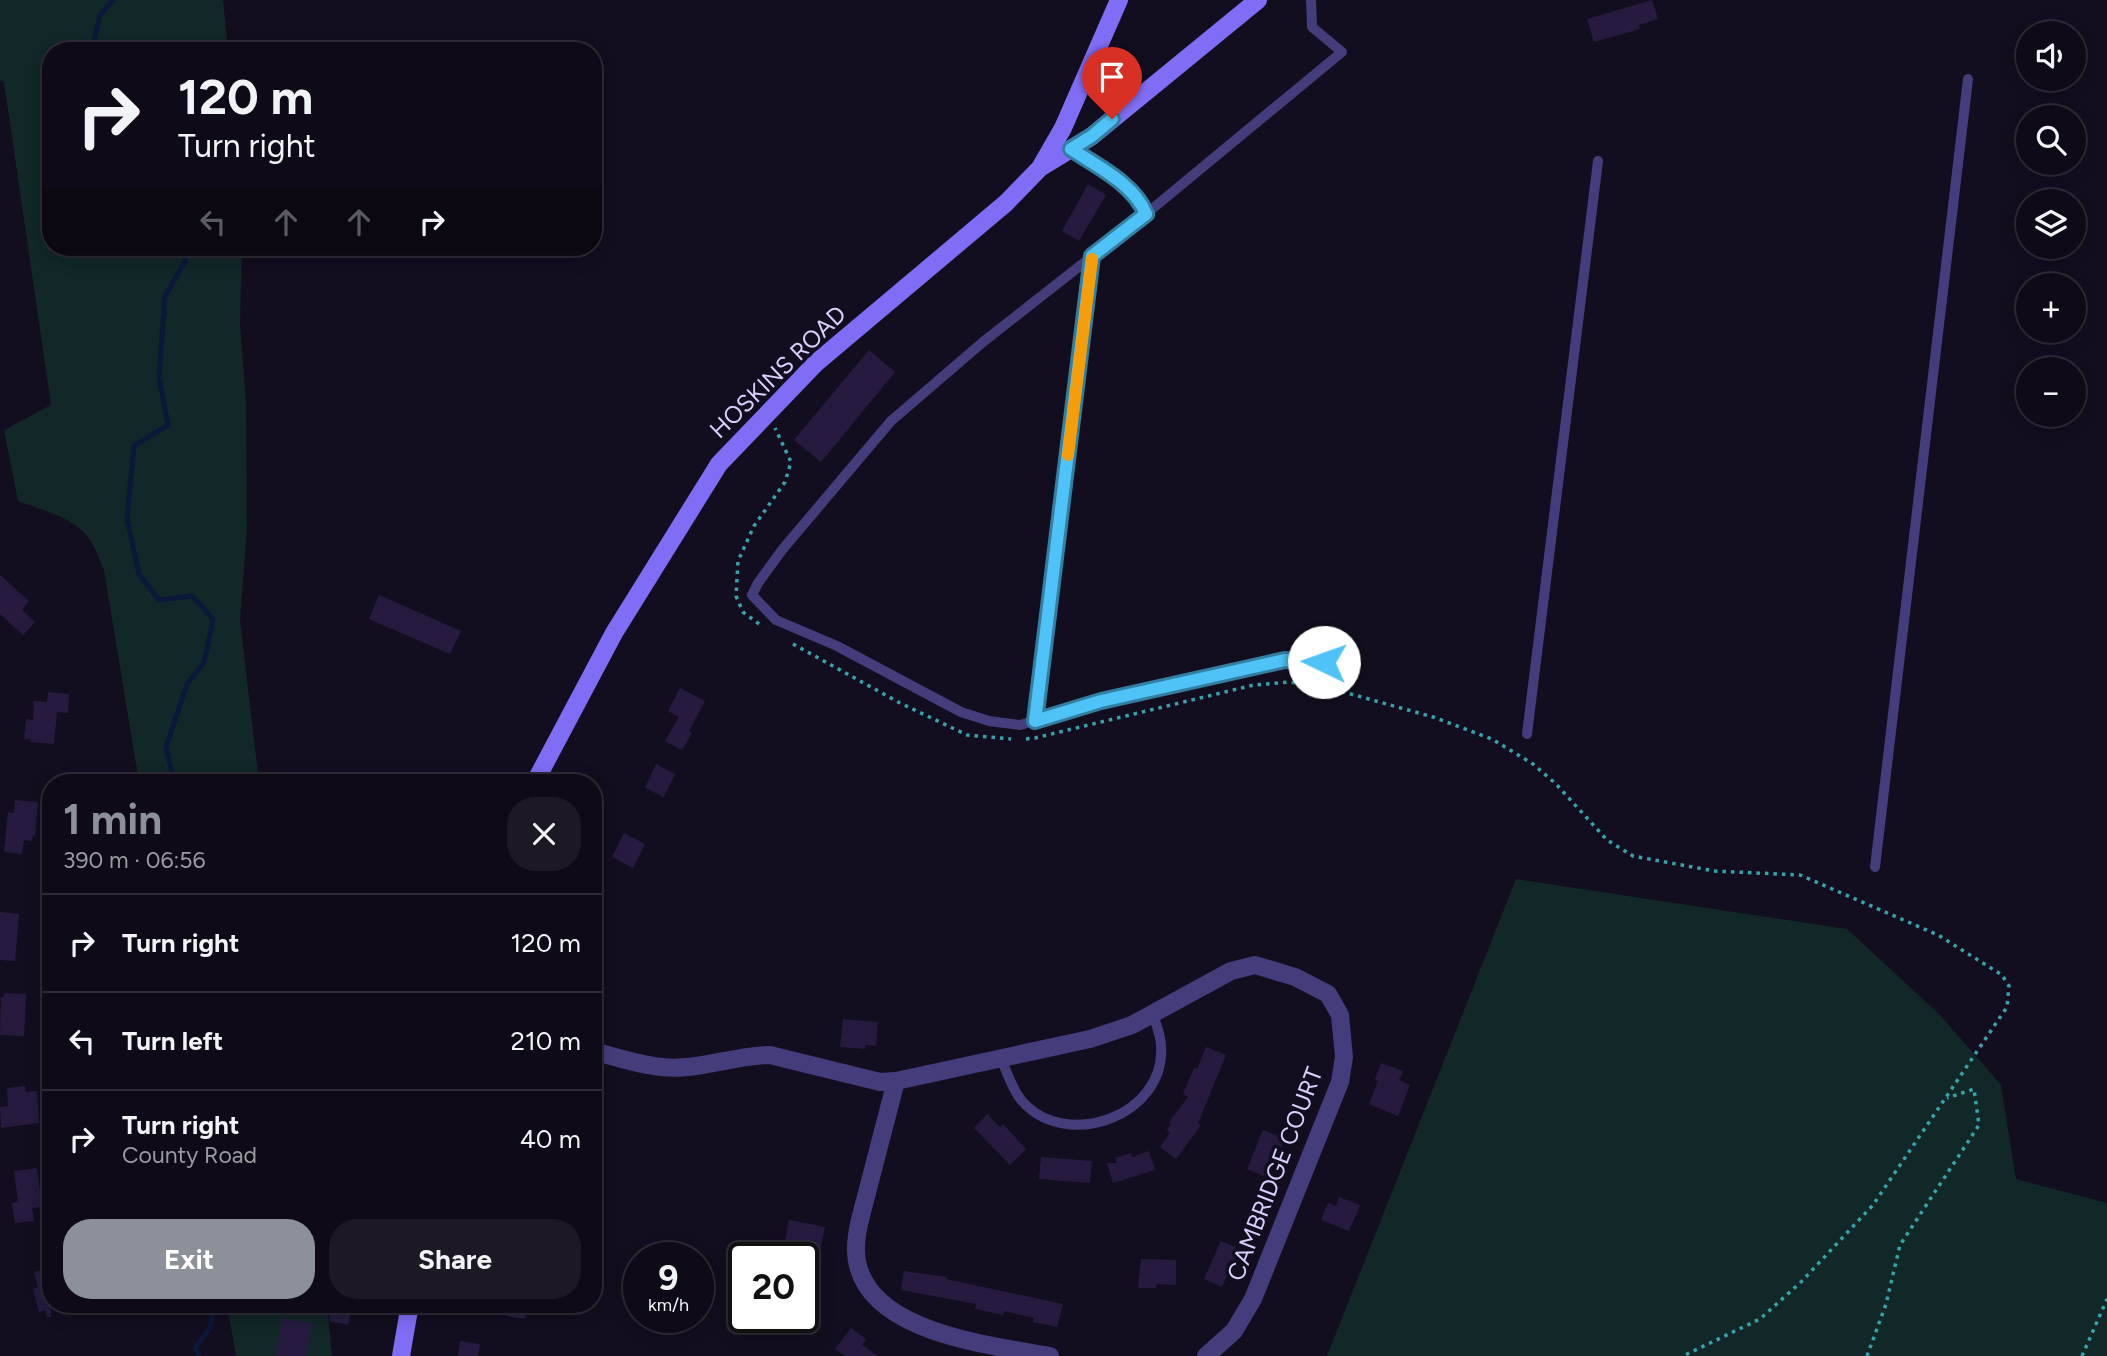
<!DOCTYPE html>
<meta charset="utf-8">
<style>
:root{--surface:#0e0a17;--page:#1c1824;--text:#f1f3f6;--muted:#9b9aa1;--line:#2e2b36;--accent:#8c9099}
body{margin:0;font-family:Figtree,sans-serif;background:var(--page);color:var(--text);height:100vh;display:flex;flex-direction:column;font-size:26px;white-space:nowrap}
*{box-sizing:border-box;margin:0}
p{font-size:23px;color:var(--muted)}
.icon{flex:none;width:38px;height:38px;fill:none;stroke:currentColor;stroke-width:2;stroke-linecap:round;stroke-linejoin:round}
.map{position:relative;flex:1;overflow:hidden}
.sheet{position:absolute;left:42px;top:774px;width:560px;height:539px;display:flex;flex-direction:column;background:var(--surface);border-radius:28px;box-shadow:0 4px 18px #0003,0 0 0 2px var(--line)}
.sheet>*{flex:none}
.hud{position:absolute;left:42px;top:42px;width:560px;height:214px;border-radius:28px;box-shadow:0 4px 18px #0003,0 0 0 2px var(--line);background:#0e0a17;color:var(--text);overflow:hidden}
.fabs{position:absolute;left:2016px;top:21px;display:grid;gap:14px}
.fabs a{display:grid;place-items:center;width:70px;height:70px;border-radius:50%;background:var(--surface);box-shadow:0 4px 18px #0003,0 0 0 2px var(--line);font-size:35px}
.speed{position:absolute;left:623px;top:1242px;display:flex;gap:14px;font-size:35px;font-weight:700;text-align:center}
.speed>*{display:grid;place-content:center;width:91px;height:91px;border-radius:50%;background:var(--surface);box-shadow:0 4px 18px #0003,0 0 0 2px var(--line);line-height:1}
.speed small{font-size:18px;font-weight:400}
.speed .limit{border:4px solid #111;border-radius:10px;background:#fff;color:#111}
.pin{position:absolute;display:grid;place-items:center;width:60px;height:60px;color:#fff;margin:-72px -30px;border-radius:50% 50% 50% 0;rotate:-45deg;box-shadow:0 0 7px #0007}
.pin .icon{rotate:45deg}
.me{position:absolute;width:77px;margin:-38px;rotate:273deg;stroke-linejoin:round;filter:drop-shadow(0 0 5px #0008)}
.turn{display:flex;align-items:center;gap:24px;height:147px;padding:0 21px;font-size:32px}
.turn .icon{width:91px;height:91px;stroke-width:2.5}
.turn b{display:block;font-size:49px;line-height:60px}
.lanes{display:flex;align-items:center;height:66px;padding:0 21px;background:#0003;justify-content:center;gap:35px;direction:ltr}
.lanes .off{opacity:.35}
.round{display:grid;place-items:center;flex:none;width:74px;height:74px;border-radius:28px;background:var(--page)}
.headline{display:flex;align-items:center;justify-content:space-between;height:119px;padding:0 21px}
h1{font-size:42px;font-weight:700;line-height:52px;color:var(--accent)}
.action{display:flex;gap:14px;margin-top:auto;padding:14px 21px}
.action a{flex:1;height:80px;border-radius:28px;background:var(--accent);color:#fff;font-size:28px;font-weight:700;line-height:80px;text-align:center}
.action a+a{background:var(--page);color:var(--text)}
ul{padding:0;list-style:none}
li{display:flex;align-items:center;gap:21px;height:98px;padding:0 21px;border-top:2px solid var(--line)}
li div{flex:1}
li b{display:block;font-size:26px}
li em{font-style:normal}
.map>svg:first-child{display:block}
.green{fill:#112728}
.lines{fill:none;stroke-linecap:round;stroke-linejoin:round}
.stream{stroke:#0c183a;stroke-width:5}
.building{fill:#261b3f}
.path{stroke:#36a4a9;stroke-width:3.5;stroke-dasharray:3.5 5;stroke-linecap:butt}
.lane{stroke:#453c7b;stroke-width:10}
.street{stroke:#453c7b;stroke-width:18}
.secondary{stroke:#7f6df5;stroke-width:18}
.route-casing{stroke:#337fa1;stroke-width:18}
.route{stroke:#4fc3f7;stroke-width:12}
.slow{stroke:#f59e0b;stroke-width:12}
.labels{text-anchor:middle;stroke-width:7;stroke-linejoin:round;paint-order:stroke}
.street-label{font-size:24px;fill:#d9cffc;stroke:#130e1f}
</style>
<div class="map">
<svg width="2107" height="1356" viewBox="0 0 2107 1356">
<rect width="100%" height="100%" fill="#130e1f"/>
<g class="green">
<path d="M0 0H223L228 51H51V247H242L240 325 246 401 247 529 240 620 259 782H139L104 570C100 562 98 553 93 545 79 518 44 511 18 501L4 430 51 405 4 82 0 80Z"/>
<polygon points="1516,879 1847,929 1939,1014 2001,1085 2016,1179 2107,1203 2107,1356 1327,1356"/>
<polygon points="227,1304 327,1304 332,1356 236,1356"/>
</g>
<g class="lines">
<g class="stream">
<polyline points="96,51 93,46 100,15 113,0"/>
<polyline points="174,782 166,747 187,684 204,663 213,619 192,596 159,600 139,574 127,519 134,446 168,425 159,377 165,296 185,262 185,247"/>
<polyline points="199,1356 195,1348 210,1328 215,1304"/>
</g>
</g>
<g class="building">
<polygon points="1652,0 1658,19 1639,25 1640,29 1594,42 1587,19"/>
<polygon points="1088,184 1106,195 1079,241 1062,231"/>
<polygon points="869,350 895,372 821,462 794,440"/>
<polygon points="0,575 29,601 22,610 35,622 23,635 0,614"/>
<polygon points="379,595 461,631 450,654 369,619"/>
<polygon points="680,688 705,701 689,731 692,733 682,750 665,741 679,717 668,711"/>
<polygon points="48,692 69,694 68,713 57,712 54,744 30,742 31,739 24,739 26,719 33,720 34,701 47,702"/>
<polygon points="656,764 675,774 664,797 645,788"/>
<polygon points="15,800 38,802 35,836 33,835 32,841 24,840 22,854 4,852 8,812 14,813"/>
<polygon points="624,833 645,844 633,868 612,857"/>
<polygon points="0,912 19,914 15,961 0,960"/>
<polygon points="4,993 26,994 24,1036 0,1035 1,997 4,997"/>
<polygon points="843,1019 878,1022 876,1046 866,1045 865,1049 840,1047"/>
<polygon points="1206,1047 1226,1055 1198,1123 1201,1125 1176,1159 1160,1147 1170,1133 1167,1130 1171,1124 1169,1122 1188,1097 1183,1094 1194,1068 1197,1069"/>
<polygon points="1381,1063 1403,1071 1399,1080 1410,1085 1398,1116 1369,1104 1378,1081 1375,1080"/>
<polygon points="25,1086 26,1092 37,1091 39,1123 1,1128 0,1107 8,1106 7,1088"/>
<polygon points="987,1114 1000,1127 1003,1124 1026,1149 1010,1165 974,1128"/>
<polygon points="1263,1130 1285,1139 1275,1164 1272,1162 1266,1177 1247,1169"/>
<polygon points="1149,1151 1155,1170 1113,1183 1107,1163 1117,1163 1115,1158 1131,1153 1132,1157"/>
<polygon points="1041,1157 1092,1161 1090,1183 1039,1179"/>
<polygon points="37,1168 42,1207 32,1208 34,1221 15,1223 12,1203 18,1202 14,1171"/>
<polygon points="1339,1197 1360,1205 1349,1231 1321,1220 1328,1203 1336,1206"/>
<polygon points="789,1220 825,1227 821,1247 815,1246 813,1258 782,1258"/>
<polygon points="1221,1241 1242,1250 1232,1273 1229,1271 1222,1287 1204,1279"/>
<polygon points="1141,1259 1176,1260 1176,1285 1157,1284 1156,1288 1138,1288"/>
<polygon points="51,1268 51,1317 47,1317 45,1310 39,1312 33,1289 38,1287 34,1272"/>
<polygon points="804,1271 821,1313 803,1320 803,1271"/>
<polygon points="904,1271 946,1277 946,1279 1063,1304 1057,1327 1033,1322 1034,1318 1004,1311 1003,1315 975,1309 976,1304 901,1290"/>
<polygon points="332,1304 353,1304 348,1325 329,1321"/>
<polygon points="509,1304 528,1304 525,1319 507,1316"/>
<polygon points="282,1318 312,1323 306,1356 275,1356"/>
<polygon points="851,1328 866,1339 862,1345 878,1356 845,1356 835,1349"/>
<polygon points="460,1341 480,1344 478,1356 458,1356"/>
</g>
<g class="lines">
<g class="path">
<polyline points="759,624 743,612 736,596 738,561 754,526 785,482 791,462 775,428"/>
<polyline points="793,644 900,703 967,735 1011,739"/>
<polyline points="1026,739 1035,738 1254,685 1289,682 1333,689 1433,717 1492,739 1533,764 1556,784 1607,840 1633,856 1714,871 1800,875 1938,935 2002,975 2009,986 2007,1007 1873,1205 1802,1281 1760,1319 1683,1356"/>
<polyline points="1867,1356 1886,1304 1900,1245 1979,1125 1974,1089 1947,1098"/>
<polyline points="2082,1356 2107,1299"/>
</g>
<g class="lane">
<polyline points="1311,0 1312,27 1342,52 1146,214 983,342 891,421 782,550 758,583 752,595 776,620 837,646 961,712 989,721 1020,725 1101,701 1213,675 1285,660 1324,662"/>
<path d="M1071 149C1097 166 1134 184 1146 214"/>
<polyline points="1035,721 1092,256"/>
<polyline points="1527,734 1598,161"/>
<polyline points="1875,867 1968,79"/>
<path d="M1000 1057C1007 1071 1012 1090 1022 1101 1067 1152 1166 1115 1161 1046 1161 1036 1156 1024 1153 1014"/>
</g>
<g class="street">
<path d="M593 1051C616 1057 639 1065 662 1067 698 1071 734 1055 770 1055L880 1082 896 1081C887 1116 878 1150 869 1185 864 1206 855 1231 856 1253 861 1333 991 1345 1050 1356"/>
<polyline points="896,1081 1090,1039 1132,1025 1231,971 1255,965 1295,977 1328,994 1340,1015 1344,1057 1340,1082 1253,1299 1234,1331 1206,1356"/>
</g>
<g class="secondary">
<polyline points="1043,166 1092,136 1258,0"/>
<polyline points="535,782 614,633 719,464 816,363 1006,203 1040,168 1063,128 1119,0"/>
<polyline points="401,1356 410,1304"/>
</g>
</g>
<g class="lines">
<defs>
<path id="route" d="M1112 119 1092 136 1071 149C1097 166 1134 184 1146 214L1092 256 1035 721 1101 701 1285 660 1324 662"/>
</defs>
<use href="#route" class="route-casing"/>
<use href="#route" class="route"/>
<polyline class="slow" points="1068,455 1092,259"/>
</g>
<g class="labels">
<g class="street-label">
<text transform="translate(778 372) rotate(-44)" y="8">HOSKINS ROAD</text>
<text transform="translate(1275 1174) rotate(-69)" y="8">CAMBRIDGE COURT</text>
</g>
</g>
</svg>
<div class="fabs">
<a><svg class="icon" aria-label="sound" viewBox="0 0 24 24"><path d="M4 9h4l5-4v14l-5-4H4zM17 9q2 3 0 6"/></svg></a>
<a><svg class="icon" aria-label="search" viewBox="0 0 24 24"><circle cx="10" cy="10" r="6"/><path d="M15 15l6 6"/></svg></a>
<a><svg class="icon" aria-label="layers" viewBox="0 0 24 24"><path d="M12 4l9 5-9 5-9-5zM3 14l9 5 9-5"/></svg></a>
<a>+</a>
<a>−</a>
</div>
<div class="speed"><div>9<small>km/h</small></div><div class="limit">20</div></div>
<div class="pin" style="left:1112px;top:119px;background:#d93025"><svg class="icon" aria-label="arrive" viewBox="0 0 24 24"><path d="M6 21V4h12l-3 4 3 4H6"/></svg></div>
<svg class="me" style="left:1324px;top:662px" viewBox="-20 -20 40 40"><circle r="19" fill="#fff"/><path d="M0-13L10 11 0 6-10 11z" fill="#4fc3f7"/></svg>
<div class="hud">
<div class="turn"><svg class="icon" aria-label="right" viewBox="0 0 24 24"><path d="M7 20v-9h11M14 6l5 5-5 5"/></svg><div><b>120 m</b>Turn right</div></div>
<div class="lanes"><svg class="icon off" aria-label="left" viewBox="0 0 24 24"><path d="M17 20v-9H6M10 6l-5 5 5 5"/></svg><svg class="icon off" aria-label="ahead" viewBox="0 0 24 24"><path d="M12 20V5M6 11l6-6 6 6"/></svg><svg class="icon off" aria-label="ahead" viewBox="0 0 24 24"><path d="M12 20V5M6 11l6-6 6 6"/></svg><svg class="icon" aria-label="right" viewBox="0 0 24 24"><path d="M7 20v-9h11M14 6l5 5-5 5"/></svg></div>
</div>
<section class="sheet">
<div class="headline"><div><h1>1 min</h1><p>390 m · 06:56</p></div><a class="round"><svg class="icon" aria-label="close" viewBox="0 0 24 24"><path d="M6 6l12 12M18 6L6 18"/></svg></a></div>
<ul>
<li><svg class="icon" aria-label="right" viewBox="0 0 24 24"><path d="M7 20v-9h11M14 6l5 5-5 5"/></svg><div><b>Turn right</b></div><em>120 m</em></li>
<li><svg class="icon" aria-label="left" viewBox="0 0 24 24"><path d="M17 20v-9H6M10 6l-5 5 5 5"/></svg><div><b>Turn left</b></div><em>210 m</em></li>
<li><svg class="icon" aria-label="right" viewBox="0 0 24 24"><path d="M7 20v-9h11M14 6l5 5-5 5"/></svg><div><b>Turn right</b><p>County Road</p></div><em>40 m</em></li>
</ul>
<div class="action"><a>Exit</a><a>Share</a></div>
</section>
</div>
